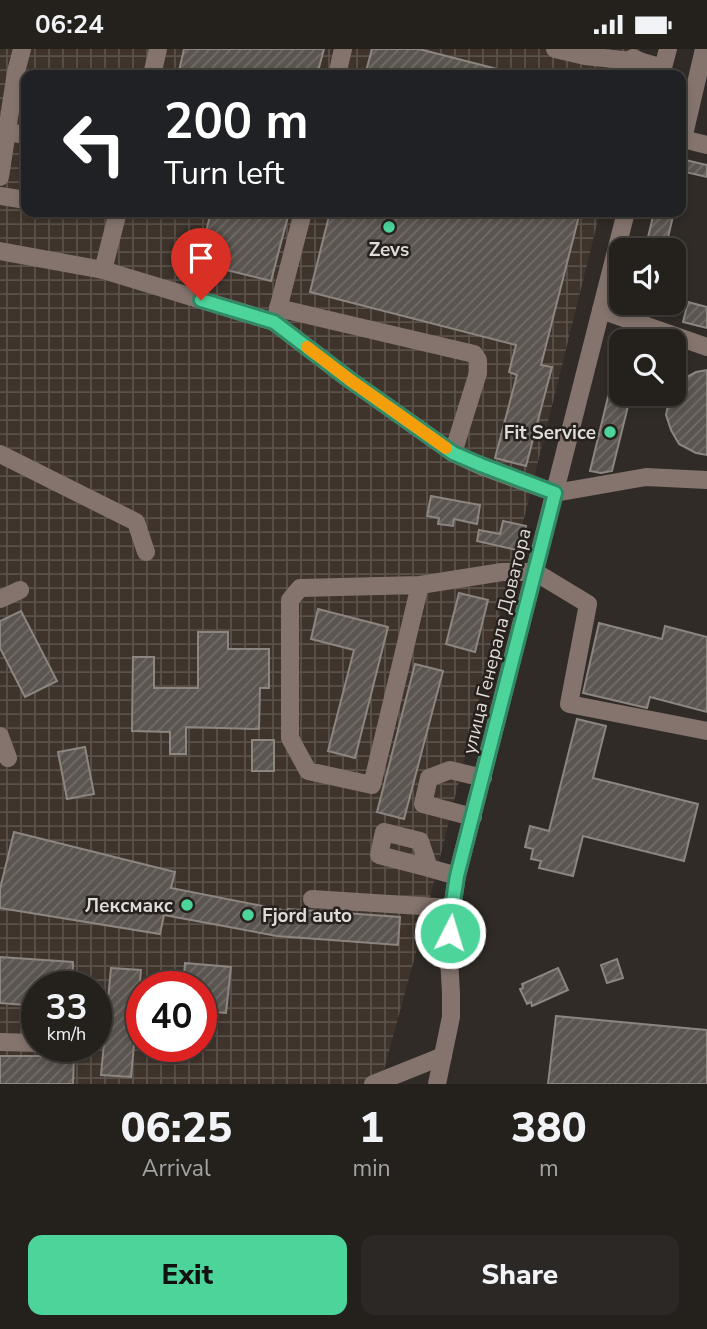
<!DOCTYPE html>
<meta charset="utf-8">
<style>
:root{--surface:#24201c;--page:#2c2825;--text:#f1f3f6;--muted:#a3a3a3;--line:#413e3b;--accent:#4cd49b}
body{margin:0;font-family:"Nunito Sans",sans-serif;background:var(--page);color:var(--text);height:100vh;display:flex;flex-direction:column;font-size:26px;white-space:nowrap}
*{box-sizing:border-box;margin:0}
p{font-size:23px;color:var(--muted)}
.icon{flex:none;width:38px;height:38px;fill:none;stroke:currentColor;stroke-width:2;stroke-linecap:round;stroke-linejoin:round}
.map{position:relative;height:1035px;overflow:hidden}
.drawer{display:flex;flex-direction:column;background:var(--surface);flex:1}
.drawer>*{flex:none}
.guide{position:absolute;left:21px;top:21px;width:665px;height:147px;border-radius:14px;box-shadow:0 4px 10px #0003,0 0 0 2px var(--line);background:#202124;color:#fff;overflow:hidden}
.buttons{position:absolute;left:609px;top:189px;display:grid;gap:14px}
.buttons a{display:grid;place-items:center;width:77px;height:77px;border-radius:14px;background:var(--surface);box-shadow:0 4px 10px #0003,0 0 0 2px var(--line);font-size:35px}
.speed{position:absolute;left:21px;top:922px;display:flex;gap:14px;font-size:35px;font-weight:700;text-align:center}
.speed>*{display:grid;place-content:center;width:91px;height:91px;border-radius:50%;background:var(--surface);box-shadow:0 4px 10px #0003,0 0 0 2px var(--line);line-height:1}
.speed small{font-size:18px;font-weight:400}
.speed .limit{border:10px solid #d22;background:#fff;color:#111}
.pin{position:absolute;display:grid;place-items:center;width:60px;height:60px;color:#fff;margin:-72px -30px;border-radius:50% 50% 50% 0;rotate:-45deg;box-shadow:0 0 7px #0007}
.pin .icon{rotate:45deg}
.me{position:absolute;width:77px;margin:-38px;rotate:5deg;stroke-linejoin:round;filter:drop-shadow(0 0 5px #0008)}
.turn{display:flex;align-items:center;gap:24px;height:147px;padding:0 28px;font-size:32px}
.turn .icon{width:91px;height:91px;stroke-width:2.5}
.turn b{display:block;font-size:49px;line-height:60px}
.eta{display:flex;justify-content:space-evenly;align-items:center;height:119px;text-align:center}
.eta b{font-size:42px;font-weight:800;line-height:49px}
.action{display:flex;gap:14px;margin-top:auto;padding:14px 28px}
.action a{flex:1;height:80px;border-radius:14px;background:var(--accent);color:#111;font-size:28px;font-weight:800;line-height:80px;text-align:center}
.action a+a{background:var(--page);color:var(--text)}
.status{display:flex;justify-content:space-between;align-items:center;height:49px;padding:0 35px;background:var(--surface);direction:ltr}
.status svg{height:19px;fill:currentColor}
.map>svg:first-child{display:block}
.industrial{fill:url(#industrial-grid);fill-rule:evenodd}
.building{fill:url(#building-hatch);stroke:#8c8580;stroke-width:2}
.lines{fill:none;stroke-linecap:round;stroke-linejoin:round}
.minor{stroke:#84746d;stroke-width:18}
.route-casing{stroke:#318a65;stroke-width:18}
.route{stroke:#4cd49b;stroke-width:12}
.slow{stroke:#f59e0b;stroke-width:12}
.poi-dot{fill:#4cd49b;stroke:#26211d;stroke-width:2.5}
.labels{text-anchor:middle;stroke-width:5;stroke-linejoin:round;paint-order:stroke}
.poi-label{font-size:19px;font-weight:bold;fill:#dfdbd8;stroke:#26211d;text-anchor:end}
.street-label{font-size:19px;fill:#dfdbd8;stroke:#26211d}
</style>
<div class="status"><b>06:24</b><svg viewBox="0 0 49 12"><path d="M0 12V9h3v3zM5 12V6h3v6zM10 12V3h3v9zM15 12V0h3v12zM26 1h20v11H26zM47 4h2v5h-2z"/></svg></div>
<div class="map">
<svg width="707" height="1035" viewBox="0 0 707 1035">
<defs>
<pattern id="industrial-grid" width="8" height="8" patternUnits="userSpaceOnUse" patternTransform="scale(1.75)"><rect width="8" height="8" fill="#3e342c"/><path d="M0 4h8M4 0v8" fill="none" stroke="#59514a"/></pattern>
<pattern id="building-hatch" width="6" height="6" patternUnits="userSpaceOnUse" patternTransform="scale(1.75)"><rect width="6" height="6" fill="#5b5550"/><path d="M-1 1l2-2M0 6l6-6M5 7l2-2" fill="none" stroke="#726d68"/></pattern>
</defs>
<rect width="100%" height="100%" fill="#302b26"/>
<path class="industrial" d="M0 0H640L634 26H26V163H600L420 889 380 1035H0ZM37 938H96V998H37ZM142 938H201V998H142Z"/>
<g class="building">
<polygon points="184,0 324,0 317,26 178,26"/>
<polygon points="372,0 419,0 505,22 504,26 365,26"/>
<polygon points="681,110 707,116 707,128 681,122"/>
<polygon points="211,163 289,163 271,232 198,214"/>
<polygon points="330,163 580,163 541,316 552,318 526,417 495,409 517,326 509,323 516,296 310,243"/>
<polygon points="654,163 674,163 665,201 645,201"/>
<polygon points="688,253 707,258 707,279 683,273"/>
<polygon points="617,311 621,311 621,345 631,345 612,422 601,424 590,422"/>
<polygon points="707,321 707,406 696,404 679,395 671,381 666,366 670,345 674,345 674,341 681,331 696,323"/>
<polygon points="431,447 480,456 477,475 454,470 453,477 438,475 439,469 427,467"/>
<polygon points="503,472 526,477 521,502 477,492 479,481 500,485"/>
<polygon points="459,544 488,551 475,603 446,595"/>
<polygon points="318,560 388,578 355,709 328,702 354,601 311,590"/>
<polygon points="21,562 57,632 25,648 0,599 0,572"/>
<polygon points="599,574 662,590 665,577 707,588 707,663 650,648 647,659 583,644"/>
<polygon points="198,583 228,583 228,600 269,600 269,639 260,639 259,680 186,678 186,705 170,705 170,683 132,682 133,608 154,608 154,639 198,639"/>
<polygon points="415,615 443,622 404,770 377,763"/>
<polygon points="577,670 606,677 593,729 698,755 684,812 583,787 573,827 539,819 541,812 531,810 533,800 525,798 530,777 549,782"/>
<rect x="252" y="691" width="22" height="31"/>
<polygon points="85,698 94,745 67,750 58,703"/>
<polygon points="14,783 175,823 171,839 288,862 288,860 400,868 398,896 277,887 164,866 160,885 0,859 0,840"/>
<polygon points="0,908 73,913 72,938 37,938 37,957 0,954"/>
<polygon points="617,910 623,929 607,934 601,916"/>
<polygon points="185,914 231,918 226,964 201,962 201,938 183,938"/>
<polygon points="111,919 141,921 131,1028 101,1026"/>
<polygon points="558,919 568,941 532,957 531,953 527,955 520,940 523,939 522,935"/>
<polygon points="556,967 707,981 707,1035 548,1035"/>
<polygon points="0,1007 74,1007 73,1035 0,1035"/>
</g>
<g class="lines">
<g class="minor">
<polyline points="555,0 585,7 642,13"/>
<polyline points="704,0 683,90 707,96"/>
<polyline points="633,9 642,13 663,19"/>
<polyline points="152,26 158,0"/>
<polyline points="337,26 343,0"/>
<polyline points="661,26 668,0"/>
<polyline points="0,82 26,86"/>
<polyline points="0,128 16,23 22,0"/>
<polyline points="0,147 26,151"/>
<polyline points="0,202 103,221 274,273 350,331 453,404 481,417 555,444 646,428 707,431"/>
<polyline points="103,221 118,163"/>
<polyline points="278,259 474,305 478,311 478,324 453,404"/>
<polyline points="601,261 707,298"/>
<polyline points="276,268 303,163"/>
<polyline points="0,405 136,473 146,503"/>
<polyline points="420,536 372,736 308,722 290,689 290,551 300,539 420,536 502,523 535,523 588,555 569,655 707,682"/>
<polyline points="0,550 20,541"/>
<polyline points="0,687 8,709"/>
<polyline points="473,768 423,755 429,729 450,721 483,729"/>
<polyline points="429,819 379,806 384,783 420,792 429,819 457,827"/>
<polyline points="312,850 452,859"/>
<polyline points="0,993 37,994"/>
<polyline points="373,1035 443,1007"/>
<polyline points="437,1035 451,968 451,944 449,909 452,859 457,827 626,163"/>
</g>
</g>
<g class="lines">
<defs>
<polyline id="route" points="201,251 274,273 350,331 453,404 481,416 555,444 457,827 452,859 450,884"/>
</defs>
<use href="#route" class="route-casing"/>
<use href="#route" class="route"/>
<polyline class="slow" points="307,298 350,331 446,399"/>
</g>
<g class="poi-dot">
<circle cx="389" cy="178" r="7"/>
<circle cx="610" cy="383" r="7"/>
<circle cx="187" cy="856" r="7"/>
<circle cx="248" cy="866" r="7"/>
</g>
<g class="labels">
<g class="poi-label">
<text x="389" y="207" text-anchor="middle">Zevs</text>
<text x="596" y="390">Fit Service</text>
<text x="173" y="863">Лексмакс</text>
<text x="262" y="873" text-anchor="start">Fjord auto</text>
</g>
<g class="street-label">
<text transform="translate(496 592) rotate(-76)" y="7">улица Генерала Доватора</text>
</g>
</g>
</svg>
<div class="buttons">
<a><svg class="icon" aria-label="sound" viewBox="0 0 24 24"><path d="M4 9h4l5-4v14l-5-4H4zM17 9q2 3 0 6"/></svg></a>
<a><svg class="icon" aria-label="search" viewBox="0 0 24 24"><circle cx="10" cy="10" r="6"/><path d="M15 15l6 6"/></svg></a>
</div>
<div class="speed"><div>33<small>km/h</small></div><div class="limit">40</div></div>
<div class="pin" style="left:201px;top:251px;background:#d93025"><svg class="icon" aria-label="arrive" viewBox="0 0 24 24"><path d="M6 21V4h12l-3 4 3 4H6"/></svg></div>
<svg class="me" style="left:450px;top:884px" viewBox="-20 -20 40 40"><circle r="17" fill="#4cd49b" stroke="#fff" stroke-width="3"/><path d="M0-11L8 9 0 5-8 9z" fill="#fff"/></svg>
<div class="guide">
<div class="turn"><svg class="icon" aria-label="left" viewBox="0 0 24 24"><path d="M17 20v-9H6M10 6l-5 5 5 5"/></svg><div><b>200 m</b>Turn left</div></div>
</div>
</div>
<section class="drawer">
<div class="eta">
<div><b>06:25</b><p>Arrival</p></div>
<div><b>1</b><p>min</p></div>
<div><b>380</b><p>m</p></div>
</div>
<div class="action"><a>Exit</a><a>Share</a></div>
</section>
